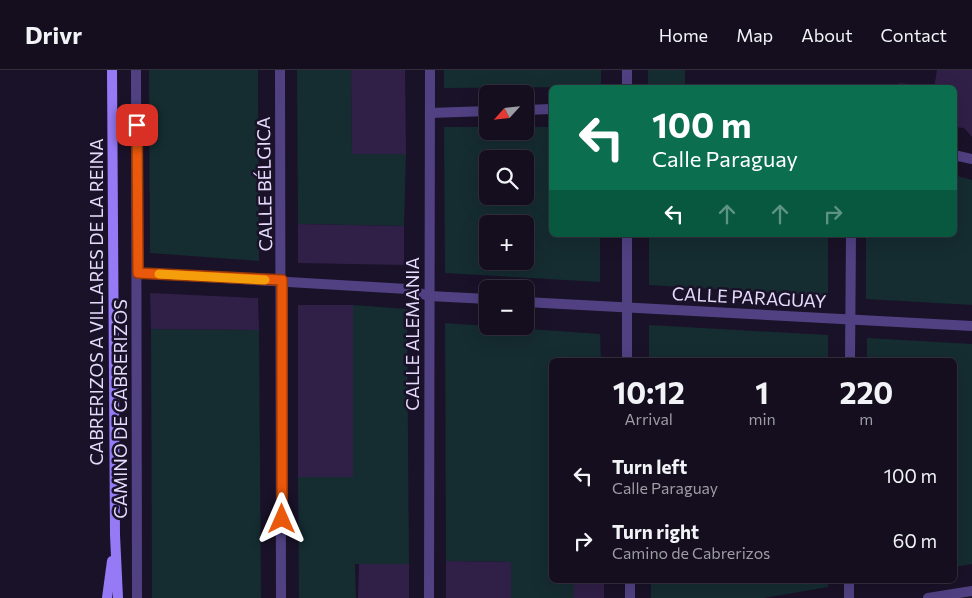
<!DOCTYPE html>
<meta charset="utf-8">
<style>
:root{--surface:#140e1e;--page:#211c2b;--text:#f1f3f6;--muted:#9d9ca4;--line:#332e3c}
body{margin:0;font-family:Commissioner,sans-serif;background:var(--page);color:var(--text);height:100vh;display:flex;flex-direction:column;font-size:19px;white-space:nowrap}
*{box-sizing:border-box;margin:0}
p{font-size:16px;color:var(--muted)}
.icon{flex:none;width:28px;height:28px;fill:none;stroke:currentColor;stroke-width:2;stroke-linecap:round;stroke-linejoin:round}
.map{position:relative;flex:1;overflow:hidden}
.details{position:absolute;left:549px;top:288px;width:408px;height:225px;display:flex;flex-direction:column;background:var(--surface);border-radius:8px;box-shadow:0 5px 20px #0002,0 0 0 1px var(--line)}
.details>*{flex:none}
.guide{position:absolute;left:549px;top:15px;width:408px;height:152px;border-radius:8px;box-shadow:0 5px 20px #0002,0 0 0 1px var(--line);background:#0b6e4f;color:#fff;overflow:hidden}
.needle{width:32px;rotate:243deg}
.buttons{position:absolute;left:479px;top:15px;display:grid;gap:10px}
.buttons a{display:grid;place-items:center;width:55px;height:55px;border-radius:8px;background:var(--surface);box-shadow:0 5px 20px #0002,0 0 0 1px var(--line);font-size:25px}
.pin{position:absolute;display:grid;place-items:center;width:42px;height:42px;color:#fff;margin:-21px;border-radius:10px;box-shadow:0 2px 8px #0006}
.me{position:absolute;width:55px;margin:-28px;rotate:0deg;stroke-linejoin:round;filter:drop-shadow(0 0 4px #0008)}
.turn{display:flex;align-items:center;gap:18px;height:105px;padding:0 20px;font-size:22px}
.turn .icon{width:65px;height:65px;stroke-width:2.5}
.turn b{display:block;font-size:35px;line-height:42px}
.lanes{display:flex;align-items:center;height:48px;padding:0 20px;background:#0003;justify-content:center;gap:25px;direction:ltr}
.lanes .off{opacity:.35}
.eta{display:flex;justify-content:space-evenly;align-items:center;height:85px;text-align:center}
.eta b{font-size:30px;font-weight:700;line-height:35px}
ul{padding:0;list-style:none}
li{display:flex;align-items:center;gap:15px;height:65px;padding:0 20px}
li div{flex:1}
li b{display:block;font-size:19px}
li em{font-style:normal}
header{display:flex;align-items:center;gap:30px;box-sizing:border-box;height:70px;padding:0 25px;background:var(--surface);border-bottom:1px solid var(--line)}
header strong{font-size:24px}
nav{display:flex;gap:28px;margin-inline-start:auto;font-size:18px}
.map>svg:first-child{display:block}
.green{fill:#152c31;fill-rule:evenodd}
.building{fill:#301f47}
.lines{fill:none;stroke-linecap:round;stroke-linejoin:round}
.street{stroke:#514183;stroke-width:10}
.secondary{stroke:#967af5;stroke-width:10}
.route-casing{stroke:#983908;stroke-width:12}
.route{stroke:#ea580c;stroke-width:9}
.slow{stroke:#f59e0b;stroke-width:9}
.labels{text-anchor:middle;stroke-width:5;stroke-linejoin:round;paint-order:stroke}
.street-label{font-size:18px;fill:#e6dbfc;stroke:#1a1228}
</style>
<header>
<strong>Drivr</strong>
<nav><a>Home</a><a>Map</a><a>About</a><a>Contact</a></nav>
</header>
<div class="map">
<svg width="972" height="528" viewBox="0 0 972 528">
<rect width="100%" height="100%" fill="#1a1228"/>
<g class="green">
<polygon points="149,0 258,0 259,191 150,183"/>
<polygon points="297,0 351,0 352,84 406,84 404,156 298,154"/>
<polygon points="444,0 601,0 601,17 444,18"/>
<rect x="648" y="0" width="37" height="17"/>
<path d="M444 57H487L488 61H525V57H551V165H600V212L445 203ZM488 89H525V126H488ZM488 154H525V191H488Z"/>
<polygon points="954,105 972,110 972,235 866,229 866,165 954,165"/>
<polygon points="649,165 828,165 828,226 649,215"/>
<polygon points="353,235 407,239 409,494 355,494 356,528 299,528 298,407 353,407"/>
<polygon points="445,253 600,264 601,290 551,290 551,510 574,510 574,528 511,528 510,492 446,491"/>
<polygon points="649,255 828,265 828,290 649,290"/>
<polygon points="151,259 259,260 261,528 152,528"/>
<polygon points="867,268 972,274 972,494 954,497 954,290 867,290"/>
<polygon points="651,510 828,510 828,517 764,528 651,528"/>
</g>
<g class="building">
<polygon points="351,0 405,0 406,84 352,84"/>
<polygon points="937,0 972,0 972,67 964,58 954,57 954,18 934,18"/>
<polygon points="899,13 930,16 930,18 898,18"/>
<polygon points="298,154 404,156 404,195 298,193"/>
<polygon points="150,223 258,228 259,260 151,259"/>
<rect x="298" y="235" width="55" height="172"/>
<polygon points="446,491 511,492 511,528 446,528"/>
<polygon points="359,494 409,494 409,528 358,528"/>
<rect x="574" y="510" width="30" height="18"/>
</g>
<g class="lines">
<g class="street">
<polyline points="136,0 137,528"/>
<polyline points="280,0 281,528"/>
<polyline points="627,18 627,0"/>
<polyline points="525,40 551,39"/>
<polyline points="430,43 488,41"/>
<polyline points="954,85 972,89"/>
<polyline points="627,165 627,290"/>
<polyline points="138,203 407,219 429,226 488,229"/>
<polyline points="525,232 972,256"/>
<polyline points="850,290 851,165"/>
<polyline points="630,510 630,528"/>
<polyline points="429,528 430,0"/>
<polyline points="849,528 849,510"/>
<polyline points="928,528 972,521"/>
</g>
<g class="secondary">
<polyline points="112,0 115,465 118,528"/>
<polyline points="107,528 112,491"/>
</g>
</g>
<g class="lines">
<defs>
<polyline id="route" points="137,55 138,203 282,210 282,449"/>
</defs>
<use href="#route" class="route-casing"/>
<use href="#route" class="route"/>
<polyline class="slow" points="159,204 265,210"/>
</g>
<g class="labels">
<g class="street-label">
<text transform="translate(265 114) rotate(-91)" y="6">CALLE BÉLGICA</text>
<text transform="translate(749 228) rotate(3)" y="6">CALLE PARAGUAY</text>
<text transform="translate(97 232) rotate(-90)" y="6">CABRERIZOS A VILLARES DE LA REINA</text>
<text transform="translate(413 264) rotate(-90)" y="6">CALLE ALEMANIA</text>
<text transform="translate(121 339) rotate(-90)" y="6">CAMINO DE CABRERIZOS</text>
</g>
</g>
</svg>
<div class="buttons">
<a><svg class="needle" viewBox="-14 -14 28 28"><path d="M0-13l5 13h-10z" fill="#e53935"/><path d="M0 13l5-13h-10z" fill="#9d9ca4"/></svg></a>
<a><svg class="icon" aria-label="search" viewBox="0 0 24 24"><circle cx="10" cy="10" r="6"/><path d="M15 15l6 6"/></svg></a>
<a>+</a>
<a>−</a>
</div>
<div class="pin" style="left:137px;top:55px;background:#d93025"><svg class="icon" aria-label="arrive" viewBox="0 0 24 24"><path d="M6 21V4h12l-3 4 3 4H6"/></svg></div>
<svg class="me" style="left:282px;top:449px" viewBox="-20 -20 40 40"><path d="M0-17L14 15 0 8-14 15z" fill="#ea580c" stroke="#fff" stroke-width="4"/></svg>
<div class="guide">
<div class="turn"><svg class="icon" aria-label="left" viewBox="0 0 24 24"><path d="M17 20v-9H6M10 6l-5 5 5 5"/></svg><div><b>100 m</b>Calle Paraguay</div></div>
<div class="lanes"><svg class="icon" aria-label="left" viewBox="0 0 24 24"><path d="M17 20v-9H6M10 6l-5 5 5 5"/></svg><svg class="icon off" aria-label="ahead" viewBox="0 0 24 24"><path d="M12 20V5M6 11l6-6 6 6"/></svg><svg class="icon off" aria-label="ahead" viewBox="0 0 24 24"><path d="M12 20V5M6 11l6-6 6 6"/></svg><svg class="icon off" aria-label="right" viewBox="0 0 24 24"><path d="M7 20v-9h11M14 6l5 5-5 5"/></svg></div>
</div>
<section class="details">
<div class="eta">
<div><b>10:12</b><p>Arrival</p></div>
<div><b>1</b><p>min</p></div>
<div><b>220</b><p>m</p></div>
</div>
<ul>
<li><svg class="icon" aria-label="left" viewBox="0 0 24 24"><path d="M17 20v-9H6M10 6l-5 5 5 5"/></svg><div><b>Turn left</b><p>Calle Paraguay</p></div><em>100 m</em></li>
<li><svg class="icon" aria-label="right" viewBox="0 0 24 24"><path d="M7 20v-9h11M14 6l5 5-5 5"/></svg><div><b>Turn right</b><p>Camino de Cabrerizos</p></div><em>60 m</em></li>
</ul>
</section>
</div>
